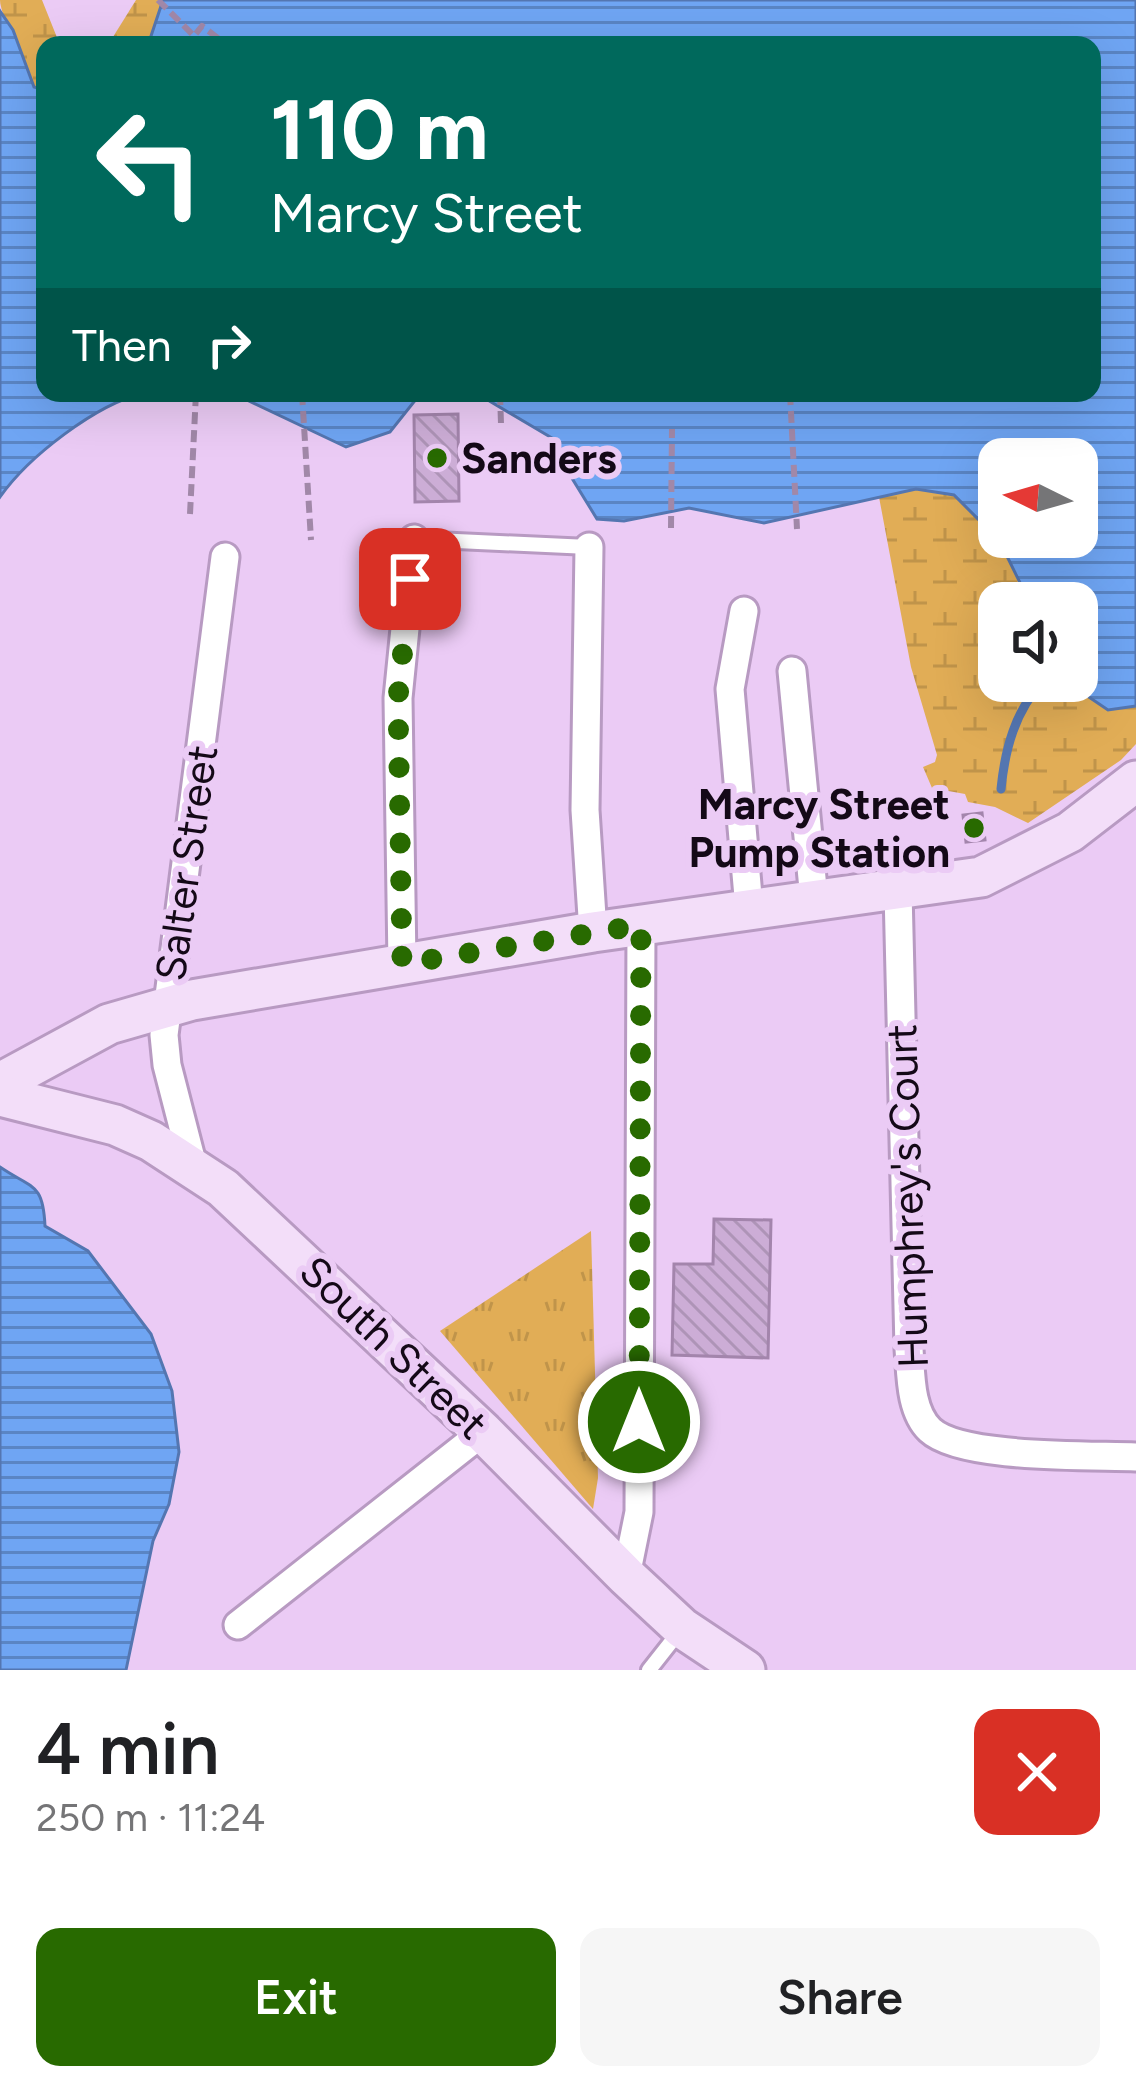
<!DOCTYPE html>
<meta charset="utf-8">
<style>
:root{--surface:#fff;--page:#f6f6f6;--text:#202124;--muted:#757577;--accent:#286a00}
body{margin:0;font-family:Figtree,sans-serif;background:var(--page);color:var(--text);height:100vh;display:flex;flex-direction:column;font-size:45px;white-space:nowrap}
*{box-sizing:border-box;margin:0}
p{font-size:39px;color:var(--muted)}
.icon{flex:none;width:66px;height:66px;fill:none;stroke:currentColor;stroke-width:2;stroke-linecap:round;stroke-linejoin:round}
.map{position:relative;height:1670px;overflow:hidden}
.panel{display:flex;flex-direction:column;background:var(--surface);flex:1}
.panel>*{flex:none}
.guide{position:absolute;left:36px;top:36px;width:1065px;height:366px;border-radius:24px;box-shadow:0 12px 48px #0002;background:#00695c;color:#fff;overflow:hidden}
.needle{width:78px;rotate:275deg}
.controls{position:absolute;left:978px;top:438px;display:grid;gap:24px}
.controls a{display:grid;place-items:center;width:120px;height:120px;border-radius:24px;background:var(--surface);box-shadow:0 12px 48px #0002;font-size:60px}
.pin{position:absolute;display:grid;place-items:center;width:102px;height:102px;color:#fff;margin:-51px;border-radius:24px;box-shadow:0 6px 18px #0006}
.me{position:absolute;width:132px;margin:-66px;rotate:0deg;stroke-linejoin:round;filter:drop-shadow(0 0 9px #0008)}
.turn{display:flex;align-items:center;gap:42px;height:252px;padding:0 36px;font-size:54px}
.turn .icon{width:156px;height:156px;stroke-width:2.5}
.turn b{display:block;font-size:84px;line-height:102px}
.then{display:flex;align-items:center;height:114px;padding:0 36px;background:#0003;gap:24px;font-size:45px}
.round{display:grid;place-items:center;flex:none;width:126px;height:126px;border-radius:24px;background:var(--page)}
.head{display:flex;align-items:center;justify-content:space-between;height:204px;padding:0 36px}
h1{font-size:72px;font-weight:600;line-height:90px}
.cta{display:flex;gap:24px;margin-top:auto;padding:24px 36px}
.cta a{flex:1;height:138px;border-radius:24px;background:var(--accent);color:#fff;font-size:48px;font-weight:600;line-height:138px;text-align:center}
.cta a+a{background:var(--page);color:var(--text)}
.map>svg:first-child{display:block}
.wetland{fill:url(#wetland-marsh)}
.park{fill:url(#park-tufts)}
.water{fill:url(#water-rules);stroke:#5476b1;stroke-width:3;fill-rule:evenodd}
.lines{fill:none;stroke-linecap:round;stroke-linejoin:round}
.stream{stroke:#5476b1;stroke-width:9}
.building{fill:url(#building-back-hatch);stroke:#a385ac;stroke-width:3}
.lane-casing{stroke:#b89ac2;stroke-width:20}
.street-casing{stroke:#b89ac2;stroke-width:33}
.secondary-casing{stroke:#b89ac2;stroke-width:45}
.path{stroke:#a188a8;stroke-width:6;stroke-dasharray:12 6;stroke-linecap:butt}
.lane{stroke:#fff;stroke-width:14}
.street{stroke:#fff;stroke-width:27}
.secondary{stroke:#f3def9;stroke-width:39}
.route{stroke:#286a00;stroke-width:21;stroke-dasharray:0 37.8}
.poi-dot{fill:#286a00;stroke:#ebcbf5;stroke-width:4.5}
.labels{text-anchor:middle;stroke-width:12;stroke-linejoin:round;paint-order:stroke}
.poi-label{font-size:42px;font-weight:bold;fill:#140917;stroke:#ebcbf5;text-anchor:start}
.street-label{font-size:42px;fill:#140917;stroke:#ebcbf5}
</style>
<div class="map">
<svg width="1136" height="1670" viewBox="0 0 1136 1670">
<defs>
<pattern id="wetland-marsh" width="20" height="14" patternUnits="userSpaceOnUse" patternTransform="scale(3)"><rect width="20" height="14" fill="#e1ad56"/><path d="M1 5h8M5 5V1M11 12h8M15 12V8" fill="none" stroke="#c0944a"/></pattern>
<pattern id="park-tufts" width="24" height="20" patternUnits="userSpaceOnUse" patternTransform="scale(3)"><rect width="24" height="20" fill="#e1ad56"/><path d="M3 7l-1-3M5 7V3M7 7l1-3M15 17l-1-3M17 17v-4M19 17l1-3" fill="none" stroke="#c0944a"/></pattern>
<pattern id="water-rules" width="6" height="5" patternUnits="userSpaceOnUse" patternTransform="scale(3)"><rect width="6" height="5" fill="#6fa5f3"/><path d="M0 2.5h6" fill="none" stroke="#5a85c4"/></pattern>
<pattern id="building-back-hatch" width="6" height="6" patternUnits="userSpaceOnUse" patternTransform="scale(3)"><rect width="6" height="6" fill="#ccadd6"/><path d="M-1 5l2 2M0 0l6 6M5-1l2 2" fill="none" stroke="#ae94b7"/></pattern>
</defs>
<rect width="100%" height="100%" fill="#ebcbf5"/>
<g class="wetland">
<path d="M0 0H42L60 45H45V90L34 87C27 68 0 16 0 0Z"/>
<polygon points="136,0 163,0 148,45 108,45"/>
<polygon points="917,489 954,495 999,540 1030,603 999,603 999,681 1069,681 1108,710 1136,706 1136,744 1121,760 1028,823 995,807 968,802 965,794 932,788 923,767 935,762 937,755 911,667 879,497"/>
</g>
<polygon class="park" points="591,1231 598,1478 593,1509 440,1331"/>
<g class="water">
<path d="M163 0H1136V706L1108 710 1071 685 1069 681H1077V603H1030L999 540 954 495 916 489 764 523 689 508 624 521 597 519 570 475 557 441 476 393H1092V45H148ZM1077 459V537H999V459Z"/>
<path d="M0 11 13 30 34 87 45 90V393H144C96 404 28 457 0 497Z"/>
<polygon points="232,393 421,393 390,432 346,447"/>
<path d="M0 1167C32 1189 43 1182 45 1226L88 1251 151 1334 172 1391 179 1452 169 1504 153 1541 126 1670H0Z"/>
</g>
<g class="lines">
<path class="stream" d="M1001 789C1005 749 1015 711 1043 681"/>
</g>
<g class="building">
<polygon points="458,414 459,501 415,502 414,415"/>
<polygon points="982,813 985,840 966,842 963,815"/>
<polygon points="714,1219 771,1220 768,1358 672,1355 674,1264 713,1264"/>
</g>
<g class="lines">
<defs>
<g id="lane">
<polyline points="414,539 589,547"/>
<polyline points="649,1670 679,1632"/>
</g>
<g id="street">
<polyline points="589,547 585,810 593,932"/>
<polyline points="744,611 730,689 749,908"/>
<polyline points="792,671 814,899"/>
<path d="M898 891 909 1349C911 1375 910 1411 930 1430 961 1459 1091 1455 1136 1457"/>
<polyline points="402,964 398,698 414,539"/>
<polyline points="193,1166 167,1065 164,1035 225,557"/>
<polyline points="626,1576 639,1512 641,924"/>
<polyline points="238,1625 483,1432"/>
</g>
<g id="secondary">
<polyline points="0,1083 109,1024 192,1000 593,932 981,877 1070,832 1136,781"/>
<polyline points="0,1096 115,1125 151,1141 223,1188 483,1432 626,1576 682,1628 745,1670"/>
</g>
</defs>
<use href="#lane" class="lane-casing"/>
<use href="#street" class="street-casing"/>
<use href="#secondary" class="secondary-casing"/>
<g class="path">
<polyline points="158,0 194,36 202,26 227,45"/>
<polyline points="302,393 311,540"/>
<polyline points="500,393 501,424"/>
<polyline points="790,393 797,529"/>
<polyline points="190,514 196,393"/>
<polyline points="671,528 672,429"/>
</g>
<use href="#lane" class="lane"/>
<use href="#street" class="street"/>
<use href="#secondary" class="secondary"/>
</g>
<g class="lines">
<polyline class="route" points="410,579 398,698 402,964 641,925 639,1422"/>
</g>
<g class="poi-dot">
<circle cx="437" cy="458" r="12"/>
<circle cx="974" cy="828" r="12"/>
</g>
<g class="labels">
<g class="poi-label">
<text x="461" y="473">Sanders</text>
<text x="950" y="819" text-anchor="end">Marcy Street<tspan x="950" dy="48">Pump Station</tspan></text>
</g>
<g class="street-label">
<text transform="translate(186 863) rotate(-82)" y="15">Salter Street</text>
<text transform="translate(907 1196) rotate(-92)" y="15">Humphrey's Court</text>
<text transform="translate(394 1347) rotate(44)" y="15">South Street</text>
</g>
</g>
</svg>
<div class="controls">
<a><svg class="needle" viewBox="-14 -14 28 28"><path d="M0-13l5 13h-10z" fill="#e53935"/><path d="M0 13l5-13h-10z" fill="#757577"/></svg></a>
<a><svg class="icon" aria-label="sound" viewBox="0 0 24 24"><path d="M4 9h4l5-4v14l-5-4H4zM17 9q2 3 0 6"/></svg></a>
</div>
<div class="pin" style="left:410px;top:579px;background:#d93025"><svg class="icon" aria-label="arrive" viewBox="0 0 24 24"><path d="M6 21V4h12l-3 4 3 4H6"/></svg></div>
<svg class="me" style="left:639px;top:1422px" viewBox="-20 -20 40 40"><circle r="17" fill="#286a00" stroke="#fff" stroke-width="3"/><path d="M0-11L8 9 0 5-8 9z" fill="#fff"/></svg>
<div class="guide">
<div class="turn"><svg class="icon" aria-label="left" viewBox="0 0 24 24"><path d="M17 20v-9H6M10 6l-5 5 5 5"/></svg><div><b>110 m</b>Marcy Street</div></div>
<div class="then">Then<svg class="icon" aria-label="right" viewBox="0 0 24 24"><path d="M7 20v-9h11M14 6l5 5-5 5"/></svg></div>
</div>
</div>
<section class="panel">
<div class="head"><div><h1>4 min</h1><p>250 m · 11:24</p></div><a class="round" style="background:#d93025;color:#fff"><svg class="icon" aria-label="close" viewBox="0 0 24 24"><path d="M6 6l12 12M18 6L6 18"/></svg></a></div>
<div class="cta"><a>Exit</a><a>Share</a></div>
</section>
